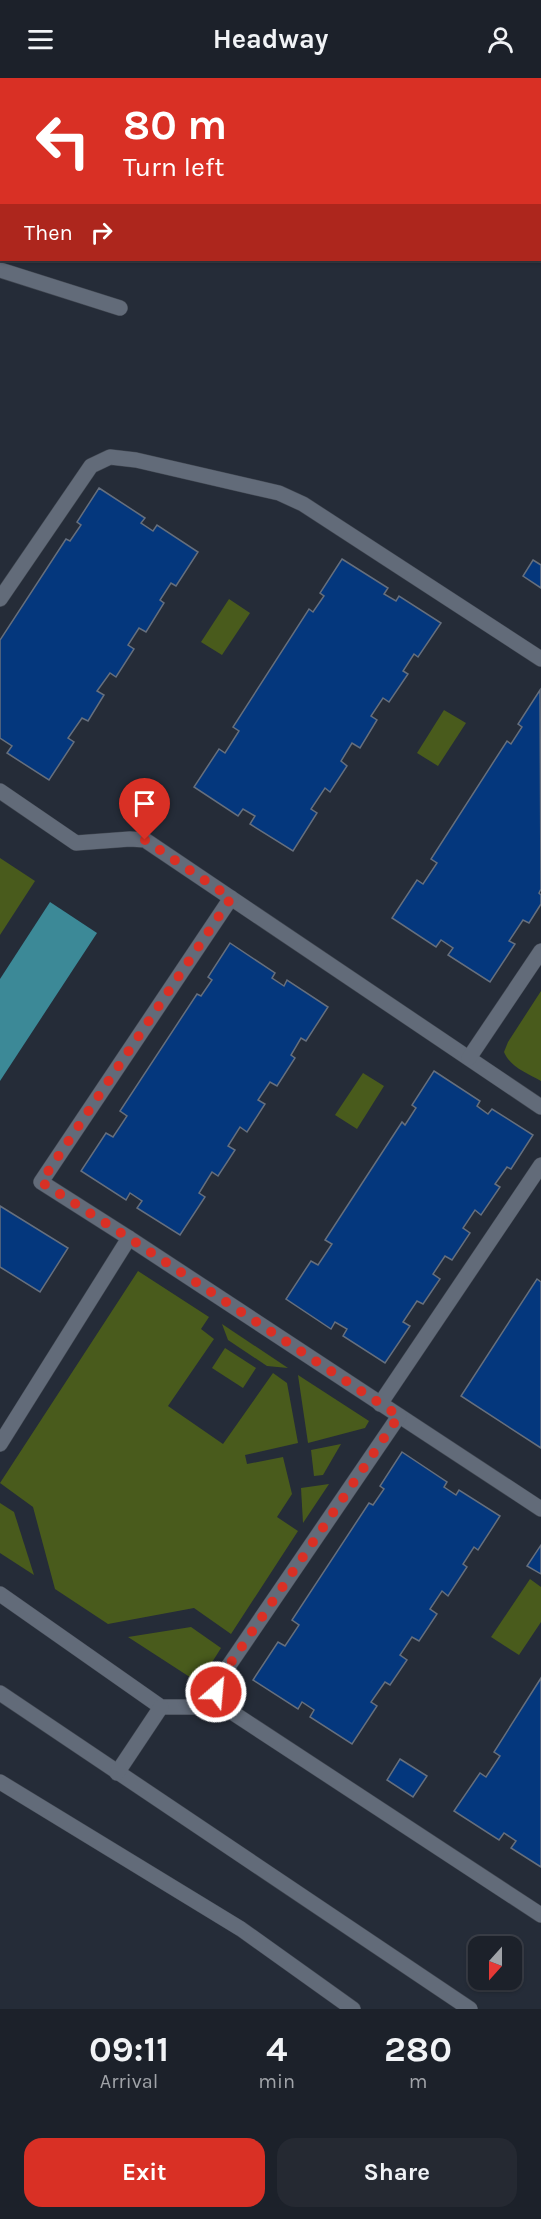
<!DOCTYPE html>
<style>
:root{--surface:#1c212a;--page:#252932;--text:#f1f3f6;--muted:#a0a3a8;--line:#3a3e47;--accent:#d93025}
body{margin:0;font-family:Karla,sans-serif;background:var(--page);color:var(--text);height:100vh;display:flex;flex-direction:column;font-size:22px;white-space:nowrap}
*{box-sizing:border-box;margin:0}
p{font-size:20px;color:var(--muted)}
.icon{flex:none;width:33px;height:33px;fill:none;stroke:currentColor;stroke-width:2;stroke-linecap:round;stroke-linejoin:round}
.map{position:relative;height:1931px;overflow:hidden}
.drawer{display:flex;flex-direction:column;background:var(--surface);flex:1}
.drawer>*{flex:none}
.top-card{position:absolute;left:0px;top:0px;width:542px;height:183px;box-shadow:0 2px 4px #0004,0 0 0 2px var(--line);background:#d93025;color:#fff;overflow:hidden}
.needle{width:39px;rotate:201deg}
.controls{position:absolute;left:468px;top:1858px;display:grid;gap:12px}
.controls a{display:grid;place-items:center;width:54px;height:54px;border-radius:12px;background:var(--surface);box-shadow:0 2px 4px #0004,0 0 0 2px var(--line);font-size:30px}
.pin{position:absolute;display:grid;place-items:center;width:51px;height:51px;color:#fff;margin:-62px -26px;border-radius:50% 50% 50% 0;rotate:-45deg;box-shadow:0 0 6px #0007}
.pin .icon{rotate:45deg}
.me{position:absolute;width:66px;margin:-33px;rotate:27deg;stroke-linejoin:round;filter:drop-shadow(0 0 4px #0008)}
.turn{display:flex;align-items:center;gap:21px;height:126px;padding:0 24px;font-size:27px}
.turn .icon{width:78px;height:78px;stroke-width:2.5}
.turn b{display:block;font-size:42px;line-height:51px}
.then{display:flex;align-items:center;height:57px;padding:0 24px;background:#0003;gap:12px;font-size:22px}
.eta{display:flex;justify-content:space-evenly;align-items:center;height:102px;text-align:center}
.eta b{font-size:36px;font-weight:700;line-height:42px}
.button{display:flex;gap:12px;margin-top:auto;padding:12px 24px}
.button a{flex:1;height:69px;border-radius:18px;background:var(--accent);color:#fff;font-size:24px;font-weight:700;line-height:69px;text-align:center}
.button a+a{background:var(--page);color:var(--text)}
header{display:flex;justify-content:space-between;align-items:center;height:78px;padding:0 24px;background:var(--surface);font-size:27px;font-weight:700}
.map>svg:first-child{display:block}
.green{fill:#495b1c}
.water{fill:#3c8997}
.building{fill:#04377d;stroke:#666f7d;stroke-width:1.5}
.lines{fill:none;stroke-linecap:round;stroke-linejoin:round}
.minor-casing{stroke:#414751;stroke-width:16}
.minor{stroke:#626b79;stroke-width:15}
.route{stroke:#d93025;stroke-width:10;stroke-dasharray:0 18}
</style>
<header><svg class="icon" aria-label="menu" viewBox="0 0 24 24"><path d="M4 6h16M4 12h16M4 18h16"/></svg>Headway<svg class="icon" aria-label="person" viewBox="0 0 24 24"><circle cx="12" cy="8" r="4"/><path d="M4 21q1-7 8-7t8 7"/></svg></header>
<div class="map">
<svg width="541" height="1931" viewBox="0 0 541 1931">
<rect width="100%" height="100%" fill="#252c38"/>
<g class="green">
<polygon points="229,521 250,535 222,577 201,564"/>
<polygon points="444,632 466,645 438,688 417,675"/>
<polygon points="0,780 35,803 0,857"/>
<path d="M541 913V1003C527 995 510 989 504 974L508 964Z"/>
<polygon points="363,995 384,1008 357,1051 335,1037"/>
<polygon points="138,1193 209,1239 201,1251 214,1261 168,1328 223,1366 273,1295 287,1305 298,1365 245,1377 247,1386 283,1379 292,1416 277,1439 298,1453 231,1556 194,1530 108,1546 55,1511 33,1429 0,1405"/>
<polygon points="222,1246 288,1290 267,1288 228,1262"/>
<polygon points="225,1270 256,1290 243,1310 212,1290"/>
<polygon points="298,1297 369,1343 365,1350 308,1365"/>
<polygon points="341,1366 323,1397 314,1398 311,1372"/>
<polygon points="329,1406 303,1445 301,1410"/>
<polygon points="0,1425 14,1434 34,1497 0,1475"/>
<polygon points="530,1501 541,1509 541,1544 519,1577 491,1559"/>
<polygon points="191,1549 221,1570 199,1605 128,1559"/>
</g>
<polygon class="water" points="50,824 97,855 0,1003 0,901"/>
<g class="building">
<polygon points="99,410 145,440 141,445 153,453 157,447 198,474 176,508 171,505 160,522 164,525 146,554 139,550 128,567 134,571 116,599 110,595 97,613 104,617 88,643 82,640 68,660 74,664 49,702 7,675 12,668 0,660 0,562 66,461 70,463 81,447 77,444"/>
<polygon points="342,481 388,510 384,516 396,523 399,518 441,545 418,579 414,576 403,593 408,596 389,624 383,620 371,638 377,642 360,670 352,665 341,683 347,688 330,714 325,710 311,731 317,735 293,773 250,746 255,738 243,731 238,738 194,709 219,671 225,675 239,653 233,649 309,531 313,534 324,518 320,515"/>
<polygon points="533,482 541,487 541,510 523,498"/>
<polygon points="540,612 541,811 539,815 541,817 541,826 529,845 523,842 509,863 515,866 490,904 448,877 453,870 441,862 436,869 392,840 417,802 423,806 437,785 431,781 507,663 511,666 522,649 518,646"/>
<polygon points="230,865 275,895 272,900 284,908 287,902 328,929 306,963 301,960 291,977 295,980 277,1008 270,1004 258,1022 265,1026 247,1054 240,1049 228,1068 235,1072 218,1098 212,1094 199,1115 205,1119 180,1157 137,1130 142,1123 130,1115 126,1122 81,1093 106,1055 113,1059 127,1038 120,1033 197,916 201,918 212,902 208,899"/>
<polygon points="434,993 480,1023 477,1028 488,1036 492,1031 533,1057 511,1091 507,1089 495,1106 500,1109 481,1137 475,1132 463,1150 470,1155 452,1182 445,1178 433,1196 440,1201 423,1226 417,1223 403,1244 410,1248 385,1285 343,1258 347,1251 335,1244 331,1251 286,1221 311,1183 318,1187 332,1166 325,1162 402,1044 405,1047 416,1030 412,1027"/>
<polygon points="0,1128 68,1170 40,1214 0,1189"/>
<polygon points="537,1201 541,1204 541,1370 461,1318"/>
<polygon points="402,1374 447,1404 444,1409 456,1417 459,1412 500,1438 478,1472 474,1469 463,1486 467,1489 448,1518 442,1513 430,1531 437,1536 419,1563 412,1559 400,1577 407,1582 390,1607 385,1604 371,1624 377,1628 352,1666 310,1639 314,1632 302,1624 298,1631 253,1602 278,1564 285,1568 299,1547 292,1542 369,1425 373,1427 384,1411 380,1408"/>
<polygon points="541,1467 541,1496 527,1488"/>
<polygon points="541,1600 541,1789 511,1770 516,1763 504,1755 499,1762 454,1733 480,1695 486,1699 500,1678 494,1674"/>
<polygon points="400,1681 427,1698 413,1719 387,1702"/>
</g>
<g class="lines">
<defs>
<g id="minor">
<polyline points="0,192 120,230"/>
<polyline points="0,521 91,388 110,379 136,382 279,415 303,426 541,581"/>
<polyline points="0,713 76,765 130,761 145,762 541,1029"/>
<polyline points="231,820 41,1104 129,1160 541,1431"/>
<polyline points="469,980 541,873"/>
<polyline points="380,1326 541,1087"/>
<polyline points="399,1338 219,1602 216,1614 224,1629 541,1837"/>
<polyline points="0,1366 129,1160"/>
<polyline points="0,1516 161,1629 224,1629"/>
<polyline points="0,1615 470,1931"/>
<polyline points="117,1695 161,1629"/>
<polyline points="0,1704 241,1851 353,1931"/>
</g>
</defs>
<use href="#minor" class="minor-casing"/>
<use href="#minor" class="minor"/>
</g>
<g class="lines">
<polyline class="route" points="145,762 231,820 41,1104 129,1160 399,1338 219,1602 216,1614"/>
</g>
</svg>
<div class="controls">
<a><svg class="needle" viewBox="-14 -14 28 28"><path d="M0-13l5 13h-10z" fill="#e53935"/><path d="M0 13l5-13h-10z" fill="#a0a3a8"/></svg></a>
</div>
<div class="pin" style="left:145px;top:762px;background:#d93025"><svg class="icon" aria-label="arrive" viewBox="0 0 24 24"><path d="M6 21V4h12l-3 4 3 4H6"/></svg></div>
<svg class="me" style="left:216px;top:1614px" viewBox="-20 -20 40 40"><circle r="17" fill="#d93025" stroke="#fff" stroke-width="3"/><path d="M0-11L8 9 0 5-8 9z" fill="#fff"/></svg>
<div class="top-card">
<div class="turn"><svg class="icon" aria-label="left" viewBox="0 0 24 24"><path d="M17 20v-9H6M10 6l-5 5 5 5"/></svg><div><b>80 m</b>Turn left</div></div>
<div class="then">Then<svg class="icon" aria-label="right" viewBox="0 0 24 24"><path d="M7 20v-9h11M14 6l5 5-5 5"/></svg></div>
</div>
</div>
<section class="drawer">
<div class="eta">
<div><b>09:11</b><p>Arrival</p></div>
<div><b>4</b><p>min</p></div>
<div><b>280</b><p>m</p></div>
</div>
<div class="button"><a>Exit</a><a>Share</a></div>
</section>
